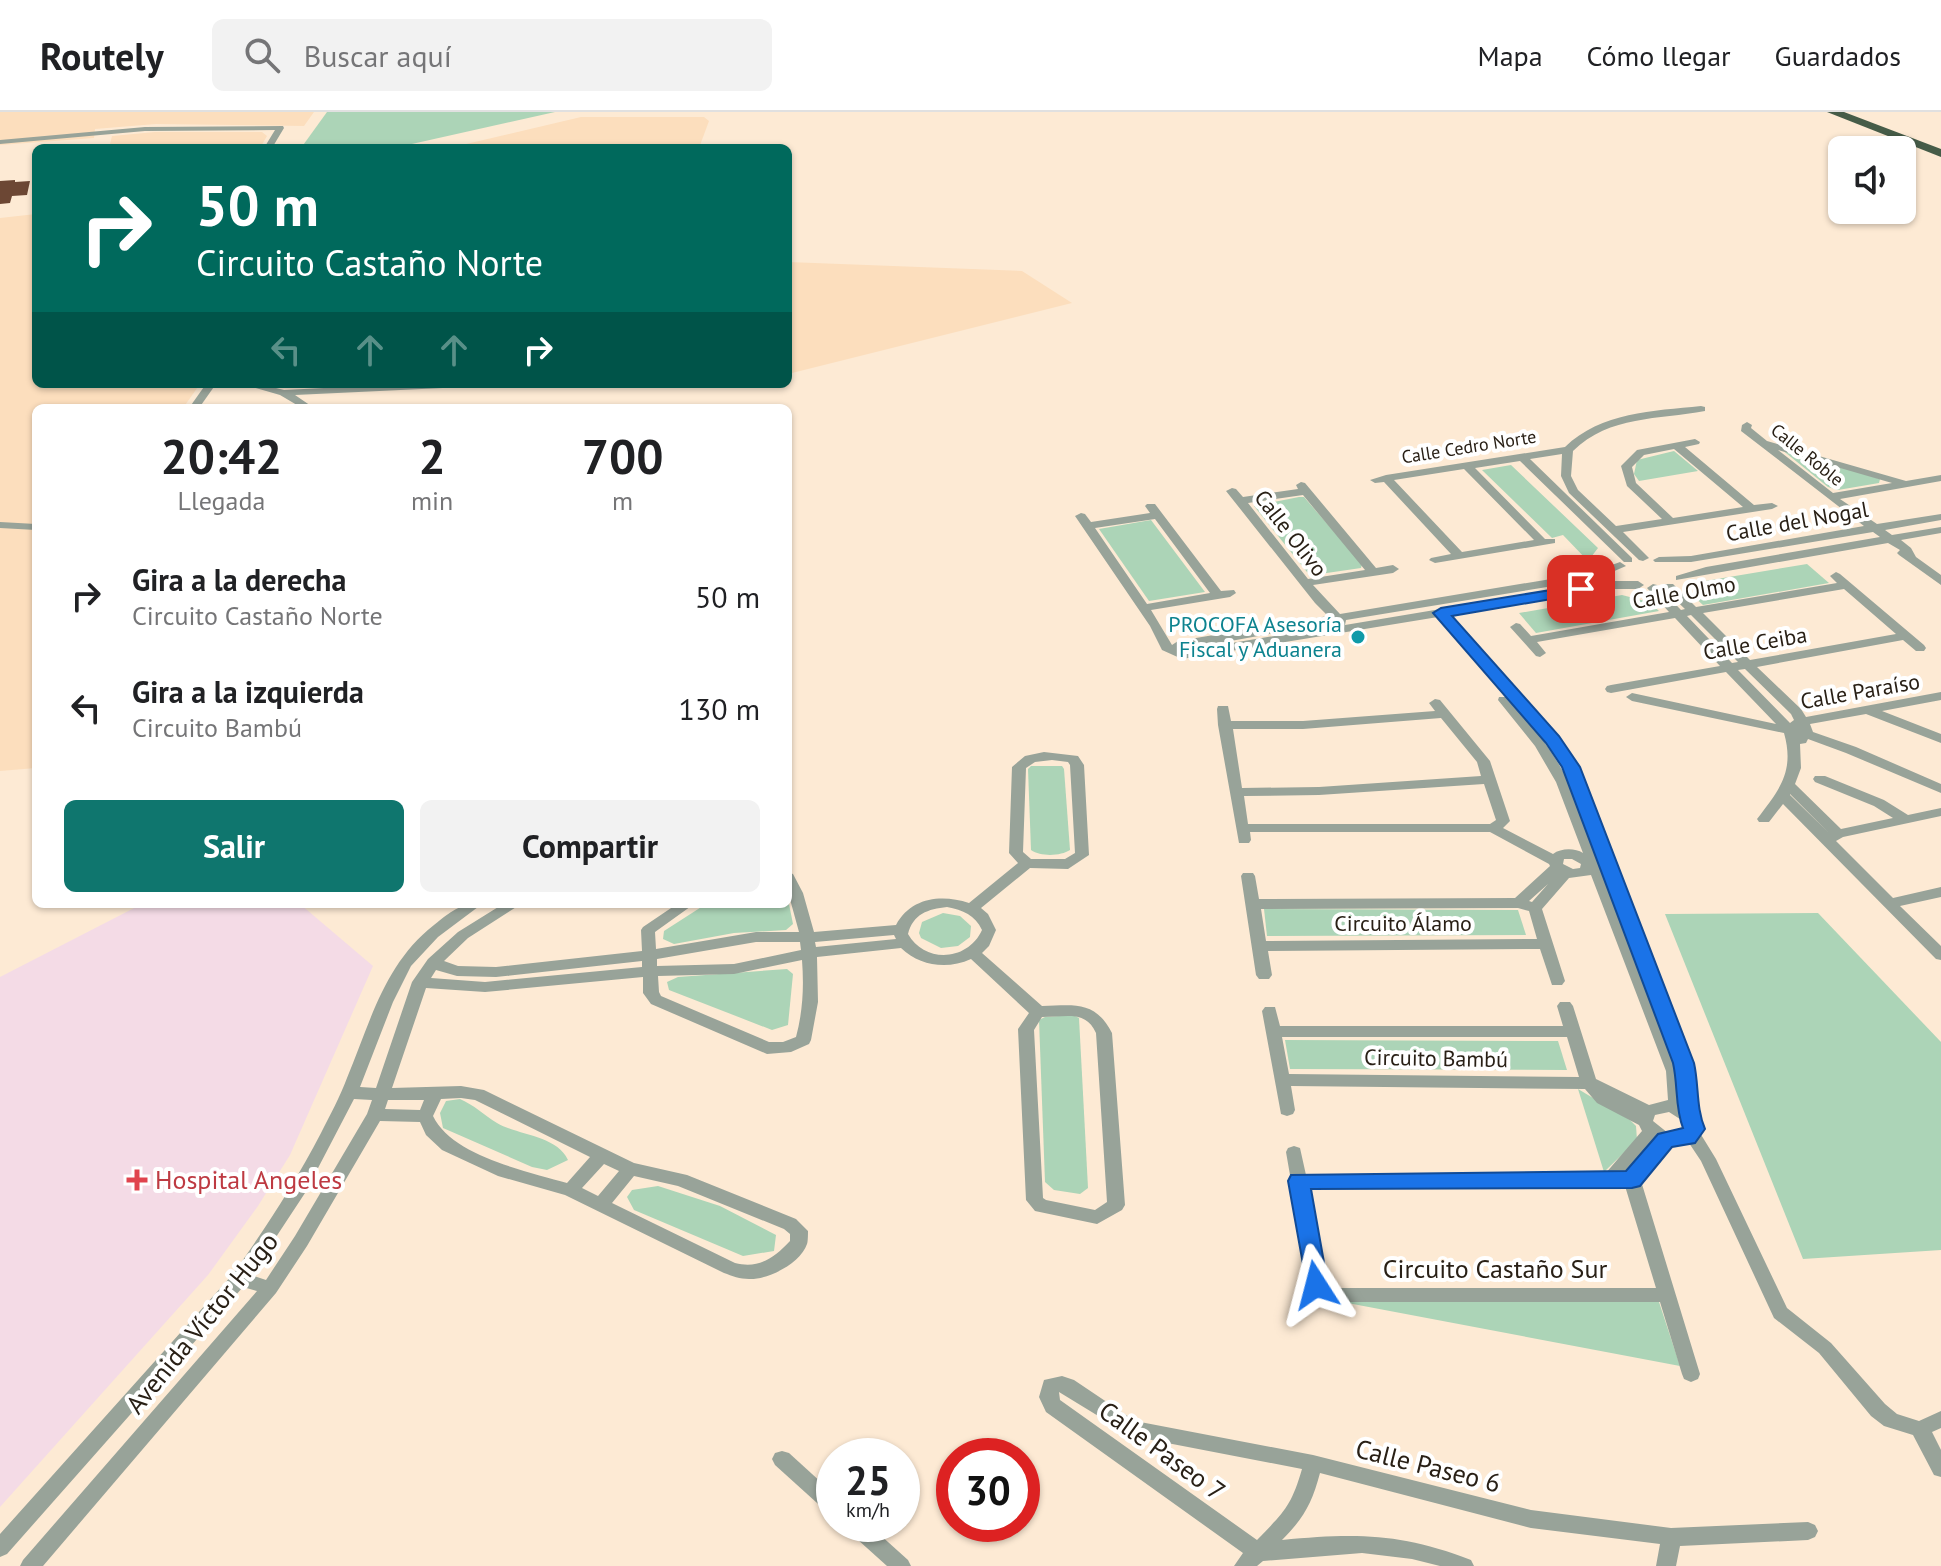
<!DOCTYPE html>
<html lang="es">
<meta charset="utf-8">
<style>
:root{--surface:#fff;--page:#f2f2f2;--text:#202124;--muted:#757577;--line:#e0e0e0;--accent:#0f766e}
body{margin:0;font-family:"PT Sans",sans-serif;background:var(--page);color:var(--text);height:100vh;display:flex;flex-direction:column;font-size:30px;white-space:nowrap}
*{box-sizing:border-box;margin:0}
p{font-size:26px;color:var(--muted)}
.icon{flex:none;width:44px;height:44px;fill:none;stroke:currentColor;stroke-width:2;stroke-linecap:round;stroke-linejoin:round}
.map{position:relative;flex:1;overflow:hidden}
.details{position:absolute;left:32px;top:292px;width:760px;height:504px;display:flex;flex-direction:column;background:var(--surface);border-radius:12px;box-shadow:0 2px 6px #0004}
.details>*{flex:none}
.banner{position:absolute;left:32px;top:32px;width:760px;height:244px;border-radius:12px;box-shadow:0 2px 6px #0004;background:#00695c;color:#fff;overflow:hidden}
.fabs{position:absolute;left:1828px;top:24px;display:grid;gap:16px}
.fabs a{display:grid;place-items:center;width:88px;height:88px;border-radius:12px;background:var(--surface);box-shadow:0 2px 6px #0004;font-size:40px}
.speed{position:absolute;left:816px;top:1326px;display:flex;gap:16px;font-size:40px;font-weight:700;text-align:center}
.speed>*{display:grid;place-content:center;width:104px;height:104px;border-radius:50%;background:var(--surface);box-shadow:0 2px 6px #0004;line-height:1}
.speed small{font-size:20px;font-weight:400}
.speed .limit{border:12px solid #d22;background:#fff;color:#111}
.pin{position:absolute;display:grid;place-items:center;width:68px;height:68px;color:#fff;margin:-34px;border-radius:16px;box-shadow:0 4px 12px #0006}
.me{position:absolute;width:88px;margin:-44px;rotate:351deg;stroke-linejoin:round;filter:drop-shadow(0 0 6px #0008)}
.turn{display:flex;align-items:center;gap:28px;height:168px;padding:0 32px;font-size:36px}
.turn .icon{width:104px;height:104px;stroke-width:2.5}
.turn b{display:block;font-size:56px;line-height:68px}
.lanes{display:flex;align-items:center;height:76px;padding:0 32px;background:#0003;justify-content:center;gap:40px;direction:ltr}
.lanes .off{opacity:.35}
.eta{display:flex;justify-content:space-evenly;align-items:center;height:136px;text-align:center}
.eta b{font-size:48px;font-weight:600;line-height:56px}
.cta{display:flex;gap:16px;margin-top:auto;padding:16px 32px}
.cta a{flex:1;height:92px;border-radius:12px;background:var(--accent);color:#fff;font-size:32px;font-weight:600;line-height:92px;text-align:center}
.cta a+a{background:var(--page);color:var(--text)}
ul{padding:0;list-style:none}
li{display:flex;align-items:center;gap:24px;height:112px;padding:0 32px}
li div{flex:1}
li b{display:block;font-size:30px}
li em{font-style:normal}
header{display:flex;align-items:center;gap:48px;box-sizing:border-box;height:112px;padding:0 40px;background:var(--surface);border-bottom:2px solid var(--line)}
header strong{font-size:38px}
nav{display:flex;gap:44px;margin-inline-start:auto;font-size:28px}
.search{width:560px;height:72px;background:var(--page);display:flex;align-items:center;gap:20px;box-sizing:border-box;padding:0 28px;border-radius:12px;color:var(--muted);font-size:30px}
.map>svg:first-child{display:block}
.built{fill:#fcdebd}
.medical{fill:#f4dbe6}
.green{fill:#acd4b7}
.building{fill:#6c4734}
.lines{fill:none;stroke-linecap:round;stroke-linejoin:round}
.minor{fill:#98a399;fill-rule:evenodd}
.trunk{fill:#465c48;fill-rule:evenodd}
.route{fill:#1a73e8;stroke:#114b97;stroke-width:2}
.culture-dot{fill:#0f9aa8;stroke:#fff;stroke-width:3}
.health-dot{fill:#e0444e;stroke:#fff;stroke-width:3}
.labels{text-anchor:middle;stroke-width:8;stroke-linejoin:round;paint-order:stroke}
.far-street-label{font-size:18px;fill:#292016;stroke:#fff}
.street-label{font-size:22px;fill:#292016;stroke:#fff}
.culture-label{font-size:22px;fill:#0d838f;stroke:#fff;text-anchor:end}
.near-health-label{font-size:26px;fill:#be3a42;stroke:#fff;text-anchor:start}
.near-street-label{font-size:26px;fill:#292016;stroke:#fff}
</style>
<header>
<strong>Routely</strong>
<div class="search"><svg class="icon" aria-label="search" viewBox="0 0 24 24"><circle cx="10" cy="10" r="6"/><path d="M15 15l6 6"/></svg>Buscar aquí</div>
<nav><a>Mapa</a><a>Cómo llegar</a><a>Guardados</a></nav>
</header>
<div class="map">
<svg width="1941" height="1454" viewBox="0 0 1941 1454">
<rect width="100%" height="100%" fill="#fdead4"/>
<g class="built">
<polygon points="0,0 314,0 304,14 156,12 95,17 94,26 0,33"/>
<polygon points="581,5 704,5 709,9 699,36 449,36"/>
<polygon points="155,20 262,20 267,24 260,36 109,36 112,24"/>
<polygon points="36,102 36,272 200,272 183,296 36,296 36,656 0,659 0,106"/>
<polygon points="788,150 1022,159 1072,191 788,262"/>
</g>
<polygon class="medical" points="142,792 300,792 373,854 290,1043 258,1094 208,1163 0,1395 0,865"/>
<g class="green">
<polygon points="327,0 555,0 394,36 301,36"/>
<polygon points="1781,337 1880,367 1879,371 1838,378 1828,375"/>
<polygon points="1674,339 1698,359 1639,369 1634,362 1637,348"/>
<polygon points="1511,353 1598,436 1588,449 1563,423 1552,426 1482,358"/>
<polygon points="1299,385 1304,385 1362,452 1361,456 1313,463 1307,460 1254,394"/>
<polygon points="1151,408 1205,480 1149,489 1099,417"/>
<polygon points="1807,452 1829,471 1703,493 1693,484 1699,470"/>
<polygon points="1622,483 1649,490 1659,499 1536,521 1519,501"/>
<path d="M1031 654H1062L1064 657 1070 738C1061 744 1041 745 1031 738L1028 657Z"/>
<polygon points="788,787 793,812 786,818 734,821 674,832 663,827 664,819 706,792 788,792"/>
<polygon points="1264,797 1518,798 1526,823 1267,824"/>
<polygon points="943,801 960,804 971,814 970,825 958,834 941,836 921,826 919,821 922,810"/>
<polygon points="1818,801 1941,930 1941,1138 1803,1147 1665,802"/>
<polygon points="787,857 793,862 788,913 772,918 669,878 667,870 678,865"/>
<polygon points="1073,903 1079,906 1088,1076 1080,1082 1054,1078 1045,1070 1039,908 1045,905"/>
<polygon points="1285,928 1558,929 1567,958 1290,957"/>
<polygon points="1578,977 1630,1008 1636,1014 1637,1028 1604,1060"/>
<path d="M460 987C474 993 484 1003 497 1011 519 1024 556 1023 568 1048L547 1058 532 1055 443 1016 440 1001 446 989Z"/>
<polygon points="658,1074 720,1094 776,1123 774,1139 743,1144 634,1098 627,1085 632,1078"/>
<polygon points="1337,1189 1659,1190 1680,1254"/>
</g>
<polygon class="building" points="15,68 15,70 30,69 27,83 12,84 10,91 0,92 0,69"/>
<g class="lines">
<g class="minor">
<polygon points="283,14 284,16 272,36 264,36 275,18 145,19 0,32 0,28 145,15"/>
<polygon points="206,272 216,272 199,296 189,296"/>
<polygon points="242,272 260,272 284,278 403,272 469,272 464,275 295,283 314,296 302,296 280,283"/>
<polygon points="670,292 674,293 674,296 662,296"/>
<path d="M1701 294 1705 295V299C1658 308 1610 303 1573 339L1571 364 1578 378 1616 414 1662 407 1627 374 1621 354 1637 338 1695 327 1700 330 1699 332 1685 335 1754 393 1772 391 1778 394 1772 397 1623 420 1649 446 1643 449 1639 448 1569 381 1561 364 1562 342 1530 347 1632 446V450H1624L1520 349 1475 356 1545 427H1555V431L1435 451 1429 448 1431 446 1451 442 1384 370 1375 371 1370 368 1386 363 1565 335C1601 300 1653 299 1701 294ZM1674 337 1743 395 1673 406 1636 371 1632 355 1644 343ZM1464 357 1534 428 1462 440 1394 368Z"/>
<path d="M1747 310 1752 313 1751 316 1767 329 1906 369 1941 363V369L1840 387 1877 412 1941 402V408L1885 418 1892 423 1941 415V421L1901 428 1911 436 1916 445 1941 463V473L1899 443 1897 441 1900 438 1888 431 1676 468V464L1706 455 1880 425 1873 420 1691 450H1655L1653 448 1659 445 1691 444 1864 414 1741 319 1742 313ZM1778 338 1892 371 1833 381Z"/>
<path d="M1301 370 1305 371 1376 456 1393 453 1399 457 1393 461 1313 473 1340 502 1593 460 1620 450 1626 454 1596 467 1346 508 1345 513 1609 469H1638L1644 473 1638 477H1609L1449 503 1558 624 1578 655 1692 951 1696 972 1697 1004 1702 1017 1700 1021 1716 1047 1787 1196 1831 1231 1885 1292 1897 1302 1919 1309 1941 1299V1316L1932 1320 1941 1338V1365L1934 1363 1913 1323 1884 1314 1871 1304 1819 1241 1774 1206 1701 1049 1689 1031 1670 1034 1641 1069 1700 1262 1698 1267 1691 1270 1684 1267 1682 1262 1660 1190H1323L1317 1188 1310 1178 1286 1040 1288 1036 1294 1034 1300 1036 1306 1063 1605 1062 1642 1019 1639 1013 1597 991 1585 977 1291 974 1295 998 1293 1002 1287 1004 1281 1002 1262 899 1265 895H1275L1280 914H1563L1557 894 1560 890H1570L1573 894 1596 967 1649 993 1668 988 1666 959 1591 763 1569 766 1542 797 1565 869 1562 873H1552L1540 837 1268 839 1272 863 1269 867H1259L1256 863 1241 764 1243 761H1253L1255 764 1259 787 1515 786 1550 754 1549 752 1490 720H1250L1251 728 1249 731H1239L1218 613 1217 597 1218 594H1228L1231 609H1303L1435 599 1429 591 1435 587 1440 588 1490 649 1510 709 1503 716 1553 742C1561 736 1575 736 1583 741L1556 670 1535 634 1498 588 1499 585H1509C1536 618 1562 649 1577 690L1564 655 1548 629 1438 505 1182 547 1162 538 1150 514 1075 404 1081 401 1085 402 1091 410 1150 401 1145 394 1147 392H1155L1221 479 1234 478 1236 481 1230 485 1151 498 1172 533 1178 529 1328 504 1315 491 1226 379 1232 376 1236 377 1243 385 1298 377 1296 373ZM1303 383 1365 458 1308 467 1248 391ZM1155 407 1210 481 1147 492 1095 416ZM1335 510 1340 513 1184 539 1181 538ZM1441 606 1477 650 1481 664 1319 675 1242 676 1233 617H1303ZM1484 672 1496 708 1490 712H1248L1244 684 1319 683ZM1564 747H1572L1581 752 1580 756 1573 757 1563 752ZM1548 772 1532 790 1529 789ZM1518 796 1529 799 1537 827 1266 829 1261 797ZM1282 925H1567L1579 965 1289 962ZM1669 1000 1683 1009 1686 1016 1681 1021H1668L1653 1009 1655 1003ZM1653 1029 1628 1062H1624ZM1625 1074 1656 1176H1328L1325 1171 1308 1075Z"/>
<polygon points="0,410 36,412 36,418 0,416"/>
<path d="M1836 460 1840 462 1924 533 1926 536 1924 539H1916L1903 528 1757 555 1801 597 1806 605 1941 580V588L1882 599 1941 622V631L1866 602 1810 612 1813 620 1856 635 1941 672V681L1846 641 1808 627 1806 631 1800 632 1801 656 1795 672 1841 717 1893 706 1874 694 1815 670 1813 667 1815 664H1825L1884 688 1908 703 1941 696V704L1843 725 1836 729 1893 786 1941 775V785L1900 794 1941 834V848L1936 847 1783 692 1769 710H1759L1757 707C1779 678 1795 660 1784 621L1632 589 1626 585 1632 581 1776 612 1726 560 1611 581 1607 580 1605 577 1607 574 1611 573 1720 554 1675 506 1537 530 1546 541 1540 545 1536 544 1510 515 1516 511 1520 512 1531 524 1669 500 1647 476 1653 472 1657 473 1681 498 1685 497 1665 478V472H1673L1696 495 1837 471 1830 464ZM1844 477 1896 522 1750 548 1703 501ZM1691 503 1738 550 1732 551 1687 504ZM1745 557 1791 602 1794 608 1790 611 1738 558ZM1790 682 1828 720 1790 683Z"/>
<path d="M1044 640 1078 644 1084 653 1089 743 1068 757 1030 756 981 796 988 802 996 818 989 834 982 841 1042 894C1074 893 1095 888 1112 921L1125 1093 1122 1098 1097 1112 1035 1099 1026 1088 1018 917 1029 901 971 847C947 858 920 854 901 836L817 845 818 890 811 928 809 932 791 940 767 942 651 892 643 881V865L485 880 426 876 392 976 461 974 484 978 634 1051 687 1063 796 1107 808 1119C808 1121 808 1130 807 1132 801 1151 768 1168 749 1167 740 1167 732 1164 724 1161L565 1083 498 1064 442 1038 426 1023 420 1010 380 1009 307 1134 276 1181 43 1454H20L23 1448 257 1179 243 1175 7 1442 0 1445V1422L233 1162C265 1117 295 1071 321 1021 330 1003 340 985 347 966 370 911 384 852 434 813 452 799 458 792 482 792L438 825 411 854 393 890 360 975 376 976 412 870 428 847 458 820 503 792H521L468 826 444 849 458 854 496 855 642 839 641 818 643 815 677 792H694L655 820 656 837 756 820H799L788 780V760L793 762 803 781 814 820 896 813C911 785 942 782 969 791L1018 751 1009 741 1012 655 1025 644ZM1052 648 1068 650 1070 653 1075 741 1065 747H1031L1023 740 1026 656 1035 650ZM947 795C963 798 975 803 982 818 968 849 925 852 908 822 913 802 928 797 947 795ZM894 823 896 827 816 835 815 830ZM756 830H800L801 838 734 852 657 854V847ZM802 848C804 874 803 899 796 925L783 930H769L661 884 659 880 658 864 734 862ZM642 849V855L485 870 431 866 436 858 457 864 496 865ZM1068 904C1082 904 1090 908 1096 921L1107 1090 1095 1098 1046 1088 1043 1086 1034 918 1042 905ZM461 986 475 988 590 1045 567 1071C526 1059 452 1044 433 1004L441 987ZM354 987 372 988 367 1002 295 1124 266 1168 251 1163 305 1081ZM388 988H424L420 998 385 997ZM604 1052 619 1059 598 1084 582 1076ZM634 1064 678 1074 784 1117 790 1122V1129C774 1146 759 1157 735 1151L612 1091Z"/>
<path d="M1062 1264 1074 1268 1135 1309 1313 1343 1531 1398 1671 1416 1808 1410 1815 1413 1818 1419 1815 1425 1808 1428 1680 1434 1676 1454H1656L1660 1432 1531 1416 1320 1361C1312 1391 1304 1406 1282 1428 1356 1421 1401 1421 1471 1448L1474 1454H1440L1412 1447 1362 1441 1263 1449 1257 1454H1234L1243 1441 1046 1300 1039 1285 1044 1268ZM1059 1280 1131 1324 1302 1357C1291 1395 1284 1400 1257 1428L1060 1288Z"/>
<polygon points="782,1339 789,1341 834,1382 834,1403 827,1400 775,1353 772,1347 775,1341"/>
<polygon points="844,1412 868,1412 908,1448 911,1454 887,1454 847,1418"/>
</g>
<polygon class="trunk" points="1827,0 1844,0 1941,37 1941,45"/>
</g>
<path class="route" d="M1581 473 1589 477 1586 481 1452 504 1559 624 1580 655 1694 951C1699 973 1696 996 1705 1017L1695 1031 1672 1035 1640 1074 1632 1076 1311 1077 1328 1173 1324 1180 1316 1183 1308 1180 1288 1069 1291 1063 1626 1059 1658 1022 1683 1016C1675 996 1678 973 1673 951L1562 655 1546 631 1433 501 1441 496Z"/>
<circle class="culture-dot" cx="1358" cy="525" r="8"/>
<path class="health-dot" d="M133 1056h8v8h8v8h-8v8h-8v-8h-8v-8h8z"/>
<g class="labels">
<g class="far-street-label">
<text transform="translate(1469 335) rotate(-9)" y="6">Calle Cedro Norte</text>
<text transform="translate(1807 343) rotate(39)" y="6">Calle Roble</text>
</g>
<g class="street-label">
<text transform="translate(1797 409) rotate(-10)" y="8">Calle del Nogal</text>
<text transform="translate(1291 421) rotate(52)" y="8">Calle Olivo</text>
<text transform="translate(1684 480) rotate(-10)" y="8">Calle Olmo</text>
<text transform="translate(1755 531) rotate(-10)" y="8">Calle Ceiba</text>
<text transform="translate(1860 579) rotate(-10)" y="8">Calle Paraíso</text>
<text x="1403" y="819">Circuito Álamo</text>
<text transform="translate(1436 946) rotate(1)" y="8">Circuito Bambú</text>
</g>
<g class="culture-label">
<text x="1342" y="520">PROCOFA Asesoría<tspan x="1342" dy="25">Fiscal y Aduanera</tspan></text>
</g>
<g class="near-health-label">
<text x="155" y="1077">Hospital Angeles</text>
</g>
<g class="near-street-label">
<text x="1495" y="1166">Circuito Castaño Sur</text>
<text transform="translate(202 1211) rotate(-51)" y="9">Avenida Víctor Hugo</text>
<text transform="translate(1162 1339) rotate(36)" y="9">Calle Paseo 7</text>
<text transform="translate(1428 1354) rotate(14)" y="9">Calle Paseo 6</text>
</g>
</g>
</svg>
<div class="fabs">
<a><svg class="icon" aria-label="sound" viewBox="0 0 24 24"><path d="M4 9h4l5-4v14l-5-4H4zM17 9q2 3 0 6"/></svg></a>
</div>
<div class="speed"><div>25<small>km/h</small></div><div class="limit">30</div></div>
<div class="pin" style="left:1581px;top:477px;background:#d93025"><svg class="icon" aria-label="arrive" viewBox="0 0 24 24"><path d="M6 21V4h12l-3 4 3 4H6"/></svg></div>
<svg class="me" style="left:1316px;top:1173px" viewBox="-20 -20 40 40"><path d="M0-17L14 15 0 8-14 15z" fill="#1a73e8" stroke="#fff" stroke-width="4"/></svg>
<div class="banner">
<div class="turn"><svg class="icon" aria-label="right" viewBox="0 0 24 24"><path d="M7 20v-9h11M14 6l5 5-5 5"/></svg><div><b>50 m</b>Circuito Castaño Norte</div></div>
<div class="lanes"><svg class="icon off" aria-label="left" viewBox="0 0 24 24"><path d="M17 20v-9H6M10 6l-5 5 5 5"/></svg><svg class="icon off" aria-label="ahead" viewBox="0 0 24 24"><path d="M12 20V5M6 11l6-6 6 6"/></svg><svg class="icon off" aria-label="ahead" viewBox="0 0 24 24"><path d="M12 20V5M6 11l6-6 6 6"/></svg><svg class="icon" aria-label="right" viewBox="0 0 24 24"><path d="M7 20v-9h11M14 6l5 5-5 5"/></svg></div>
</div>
<section class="details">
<div class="eta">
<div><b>20:42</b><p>Llegada</p></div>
<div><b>2</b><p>min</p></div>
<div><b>700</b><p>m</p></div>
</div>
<ul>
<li><svg class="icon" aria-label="right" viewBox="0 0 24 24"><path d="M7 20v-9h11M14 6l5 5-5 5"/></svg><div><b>Gira a la derecha</b><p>Circuito Castaño Norte</p></div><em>50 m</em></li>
<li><svg class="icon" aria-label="left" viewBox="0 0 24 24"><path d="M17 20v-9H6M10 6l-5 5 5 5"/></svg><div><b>Gira a la izquierda</b><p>Circuito Bambú</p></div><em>130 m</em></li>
</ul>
<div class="cta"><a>Salir</a><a>Compartir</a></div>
</section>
</div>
